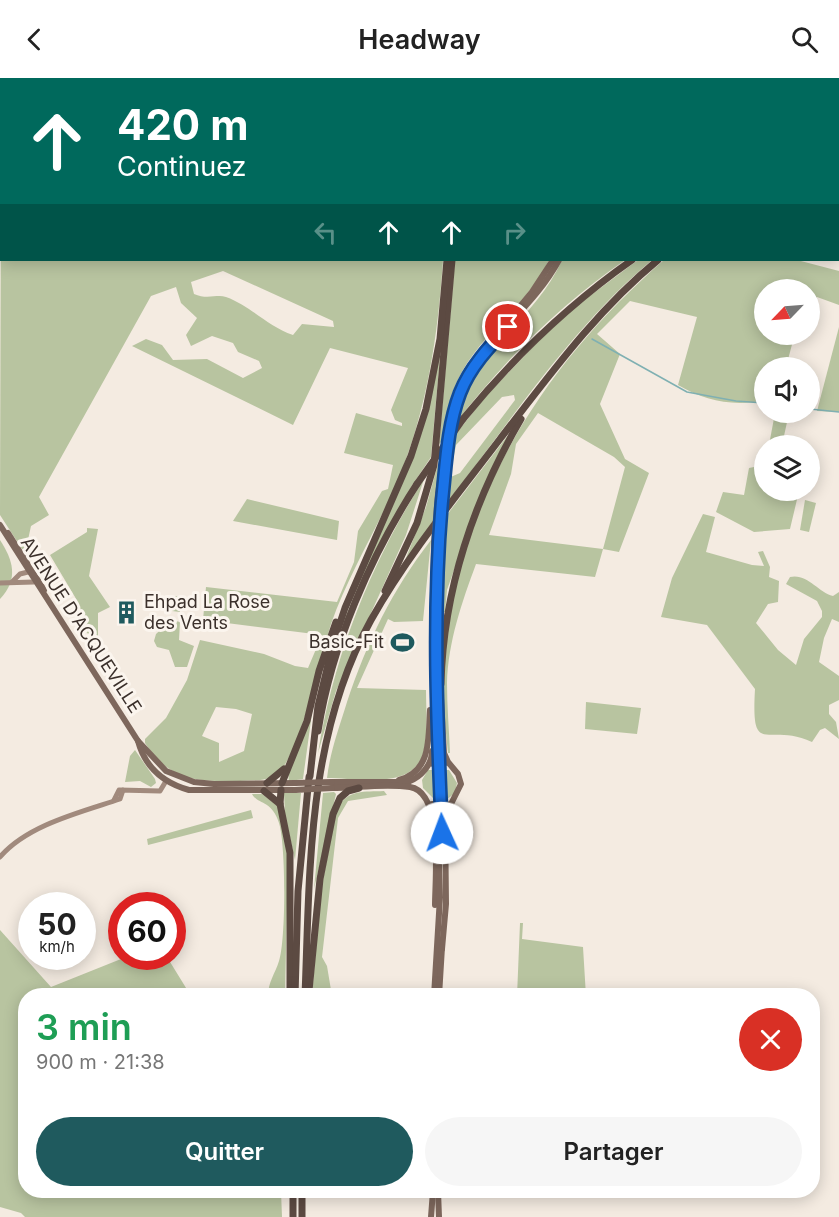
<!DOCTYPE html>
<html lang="fr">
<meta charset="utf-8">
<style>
:root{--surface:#fff;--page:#f6f6f6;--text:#222;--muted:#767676;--accent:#1f5a5e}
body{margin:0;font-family:Inter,sans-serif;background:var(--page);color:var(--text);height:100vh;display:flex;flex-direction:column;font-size:22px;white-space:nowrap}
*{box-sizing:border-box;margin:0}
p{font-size:20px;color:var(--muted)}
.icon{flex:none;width:33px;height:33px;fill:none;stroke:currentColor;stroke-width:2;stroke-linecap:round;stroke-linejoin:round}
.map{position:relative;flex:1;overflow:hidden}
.details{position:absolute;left:18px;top:910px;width:802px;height:210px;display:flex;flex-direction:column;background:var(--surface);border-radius:24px;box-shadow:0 3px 15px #0003}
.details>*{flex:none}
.banner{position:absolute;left:0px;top:0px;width:840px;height:183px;box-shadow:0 3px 15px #0003;background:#00695c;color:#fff;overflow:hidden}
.needle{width:39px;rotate:245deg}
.controls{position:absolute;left:754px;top:201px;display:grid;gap:12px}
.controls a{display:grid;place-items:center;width:66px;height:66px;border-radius:50%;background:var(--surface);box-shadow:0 3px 15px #0003;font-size:30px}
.speed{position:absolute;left:18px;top:814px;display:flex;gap:12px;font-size:30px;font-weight:700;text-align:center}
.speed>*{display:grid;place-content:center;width:78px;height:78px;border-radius:50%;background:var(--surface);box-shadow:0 3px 15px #0003;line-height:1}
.speed small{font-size:15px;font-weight:400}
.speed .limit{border:9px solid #d22;background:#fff;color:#111}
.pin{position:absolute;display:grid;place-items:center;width:51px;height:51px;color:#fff;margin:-26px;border:3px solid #fff;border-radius:50%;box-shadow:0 2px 6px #0007}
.me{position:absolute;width:66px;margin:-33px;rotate:358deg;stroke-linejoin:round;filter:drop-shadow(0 0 4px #0008)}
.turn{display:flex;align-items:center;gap:21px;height:126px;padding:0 18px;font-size:27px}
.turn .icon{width:78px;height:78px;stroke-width:2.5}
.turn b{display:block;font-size:42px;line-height:51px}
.lanes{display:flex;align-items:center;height:57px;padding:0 18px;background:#0003;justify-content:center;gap:30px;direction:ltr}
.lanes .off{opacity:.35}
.round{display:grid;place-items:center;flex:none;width:63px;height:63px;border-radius:32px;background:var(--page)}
.summary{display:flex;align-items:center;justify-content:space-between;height:102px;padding:0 18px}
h1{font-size:36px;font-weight:600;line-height:45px;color:#1e9e55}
.action{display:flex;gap:12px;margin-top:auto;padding:12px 18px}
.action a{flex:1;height:69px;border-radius:36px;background:var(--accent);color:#fff;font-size:24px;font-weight:600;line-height:69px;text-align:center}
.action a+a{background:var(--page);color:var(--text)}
header{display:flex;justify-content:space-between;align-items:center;height:78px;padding:0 18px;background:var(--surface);font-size:27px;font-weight:600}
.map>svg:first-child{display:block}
.green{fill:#b8c4a0;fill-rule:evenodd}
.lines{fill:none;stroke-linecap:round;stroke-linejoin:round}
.stream{stroke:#7fb0b2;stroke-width:1.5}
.secondary{stroke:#a18a7d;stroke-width:5}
.primary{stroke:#7d675c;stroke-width:6}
.highway{stroke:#5c4a42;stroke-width:7}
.primary-bridge{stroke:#7d675c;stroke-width:6}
.highway-bridge{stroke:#5c4a42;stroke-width:7}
.route-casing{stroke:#114b97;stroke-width:15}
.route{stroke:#1a73e8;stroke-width:10}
.labels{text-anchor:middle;stroke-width:6;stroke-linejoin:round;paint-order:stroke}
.poi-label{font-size:18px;fill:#3b302b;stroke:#fbf5ee;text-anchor:start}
.street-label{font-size:18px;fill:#3b302b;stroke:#fbf5ee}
</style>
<header><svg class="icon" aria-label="back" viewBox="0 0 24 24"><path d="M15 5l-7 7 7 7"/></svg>Headway<svg class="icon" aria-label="search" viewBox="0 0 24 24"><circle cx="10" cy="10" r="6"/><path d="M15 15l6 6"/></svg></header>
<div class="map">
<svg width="839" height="1139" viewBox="0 0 839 1139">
<rect width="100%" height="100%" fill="#f4ebe1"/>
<g class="green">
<polygon points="107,0 306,0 307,1 108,2"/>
<polygon points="559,0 812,0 559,2"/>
<path d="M1 85 2 182H443C438 257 427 332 398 402 377 451 348 497 331 546 321 578 300 676 278 695 267 704 253 702 240 703 198 704 169 703 145 665V661L166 640 187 602 200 562 264 576 295 588 308 590 322 557 203 542 206 509 337 524 354 484 358 453 382 413 388 411 393 387 344 375 356 335 402 348V345L395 342 391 332 408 290 330 270 293 347 132 268 146 261 162 267 173 282 207 281 243 300 262 290 259 283 238 274 233 265 212 258 191 268 186 257 197 240 181 225 176 209 151 218 39 419 49 437 31 448 26 471H22L0 437ZM223 193 333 243 334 249 302 246 293 257C267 248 251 228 226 219 217 216 207 222 194 216L191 204ZM216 629 236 631 252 636 244 673 219 684V665L202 658Z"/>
<path d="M455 182H549C527 229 478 256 457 304 448 322 446 342 443 362L439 366Z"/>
<path d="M562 182H625C560 227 503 283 455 346 470 273 534 245 562 182Z"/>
<path d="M638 182H652C571 250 509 345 444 429L446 401 460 395 515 322 514 317 502 319 456 367 452 388 450 386 452 361 485 319 563 238Z"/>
<path d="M664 182H797L839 193V227L817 219 810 226V212H765V256L794 257V259L786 289 765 290V322C734 329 705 323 678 307L697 239 630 223 597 256 620 276 600 326 625 381 649 395 619 474 603 471 595 499 476 486C462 524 448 564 447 605 447 628 449 652 450 675H448C445 644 441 611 442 580 443 561 450 540 453 522 481 385 560 272 664 182ZM538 335 614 379 625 389 603 471 489 457 511 396 516 366Z"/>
<polygon points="839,249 839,334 817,333"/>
<polygon points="441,268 431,379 411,409 345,545 343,545 420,358"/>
<polygon points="775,335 789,335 782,367 769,367"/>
<polygon points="512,352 473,438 447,512 445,534 439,534 443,442"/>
<polygon points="440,379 433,443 404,485 426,429"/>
<polygon points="765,384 765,412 799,413 790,451 754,454 716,434 723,414 744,417 749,390 764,387"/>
<path d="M424 401 406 457 336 613 318 675C334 577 371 485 424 401Z"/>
<polygon points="247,421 339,443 337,462 233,443"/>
<polygon points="805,422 816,425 809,454 800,452"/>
<path d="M703 436 715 439 706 474 752 487 764 488 758 474 763 473 770 489 769 499 779 503 778 524 768 526 756 545 778 572 796 587 804 561 822 539V533L817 523 786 506 790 499C807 495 818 514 833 518L839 514V544L832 541 824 560 819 584 839 598V622L829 627V636L836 644 839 661 825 650 820 652 812 664C766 643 751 682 755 611L707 547 661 539 672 500Z"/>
<polygon points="87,450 98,451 89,498 110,529 98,535 98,558 90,558 83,550 81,532 75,519 50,477 87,454"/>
<path d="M0 462C13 482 19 501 0 521Z"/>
<path d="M431 462 423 543 394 544 388 541 357 610 426 612C426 631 428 654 424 672 416 713 357 700 327 700 330 674 339 650 347 624 368 562 391 514 431 462Z"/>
<polygon points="178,518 181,520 180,534 164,532 158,528 162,520"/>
<polygon points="171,542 180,544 179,562 194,568 187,589 175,589 169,572 157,569 154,563 156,556"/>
<polygon points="586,624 641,630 637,656 585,651"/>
<path d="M312 635 303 701 289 703C285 690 307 651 312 635Z"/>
<polygon points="135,672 155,701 156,705 151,709 140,703 125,704 130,678"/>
<polygon points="428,692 434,692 434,721 423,710 422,702"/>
<polygon points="441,692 449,692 457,705 455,715 446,722 443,721"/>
<path d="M384 713 387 717 348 723 338 740 322 879 327 888 332 918H312L321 812 337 730C349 711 364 714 384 713Z"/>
<polygon points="334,714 336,716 314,811 323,715"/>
<polygon points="284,715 301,715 295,782 285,737"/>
<path d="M252 716H262L278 728 288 778 285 918H268C268 904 275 896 279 883 286 862 286 767 279 745 272 722 258 727 252 716Z"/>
<polygon points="251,732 253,740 148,767 147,761"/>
<polygon points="520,845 523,845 522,861 583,869 586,918 517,918"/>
<polygon points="0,852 51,909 126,879 167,879 191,918 26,918 26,1113 281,1113 282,1139 25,1139 21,1135 0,1129"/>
</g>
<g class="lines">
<g class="stream">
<polyline points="592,261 687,314 736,323 765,325"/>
<polyline points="810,331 839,334"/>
</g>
<g class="secondary">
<polyline points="12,504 20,496 32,493"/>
<polyline points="0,505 34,504"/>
<polyline points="114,722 119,712 160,713 166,703"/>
<path d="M0 779C27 747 81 734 120 721L123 712"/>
</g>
<g class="primary">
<polyline points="550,0 550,2"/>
<polyline points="555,0 555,2"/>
<polyline points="467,292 532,214 553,182"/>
<polyline points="449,339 455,317"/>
<polyline points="438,416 442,388"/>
<path d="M443 417C447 375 448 329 471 293 497 252 536 225 559 182"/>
<polyline points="0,447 138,663 166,693 194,704 214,706 295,705"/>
<polyline points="8,455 44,512"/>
<polyline points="439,459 436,512 439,589"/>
<polyline points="440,602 444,675 448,684 458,696 461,706 445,738 446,826 442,871"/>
<path d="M138 663C145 689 164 705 189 712H295"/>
<path d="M399 702C432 693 428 660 430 632"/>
<path d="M332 704H408C421 699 432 687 432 673"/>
<path d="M332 710C356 710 385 705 410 709 444 714 435 801 435 827"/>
<polyline points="434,918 440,819 432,563 434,464"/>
<polyline points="439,918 442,869"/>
<polyline points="438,1113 439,1139"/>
<polyline points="431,1139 433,1113"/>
</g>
<g class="highway">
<polyline points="458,2 458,0"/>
<polyline points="463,2 463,0"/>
<polyline points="838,76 839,76"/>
<polyline points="838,83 839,83"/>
<path d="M463 341C513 280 568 227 632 182"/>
<polyline points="385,513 417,445 434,387 452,182"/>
<path d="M441 606C443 513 474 421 521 341"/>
<path d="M318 653C332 566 370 479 417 406"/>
<polyline points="310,698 318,628 333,566 345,530 411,378 426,331 440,261 447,182"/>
<polyline points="267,705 284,691"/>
<polyline points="282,705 307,643 319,593 336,544"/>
<polyline points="281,712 280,726 290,775 290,918"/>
<polyline points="264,713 280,726"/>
<polyline points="309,913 320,801 333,736 340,720 348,713 359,710"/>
<polyline points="295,918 298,813 309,699"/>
<path d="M305 918C310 790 307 658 371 542 407 478 455 420 500 361 549 298 596 233 658 182"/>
<polyline points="293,1113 293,1139"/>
<polyline points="302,1113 302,1139"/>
</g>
<g class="primary-bridge">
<polyline points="439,459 443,417"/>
<polyline points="434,464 438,416"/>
<polyline points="433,686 445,685"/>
<polyline points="295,705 332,704"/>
<polyline points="295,712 332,710"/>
<polyline points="432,726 447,726"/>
</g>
<polyline class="highway-bridge" points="417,406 463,341"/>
</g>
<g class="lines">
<defs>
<path id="route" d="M442 755C437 644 432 534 442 423 446 387 447 349 460 315 470 289 489 269 508 249"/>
</defs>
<use href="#route" class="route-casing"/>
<use href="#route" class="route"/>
</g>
<defs>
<symbol id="building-bare" viewBox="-9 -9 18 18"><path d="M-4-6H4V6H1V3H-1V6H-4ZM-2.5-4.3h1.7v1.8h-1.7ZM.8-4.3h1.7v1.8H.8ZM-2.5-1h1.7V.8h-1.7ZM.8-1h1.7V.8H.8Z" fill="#1f5a5e" stroke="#fbf5ee" stroke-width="2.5" paint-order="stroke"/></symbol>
<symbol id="stadium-bare" viewBox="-9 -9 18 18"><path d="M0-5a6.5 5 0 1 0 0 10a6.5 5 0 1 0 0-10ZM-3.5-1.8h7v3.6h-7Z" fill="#1f5a5e" stroke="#fbf5ee" stroke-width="2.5" paint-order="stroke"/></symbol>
</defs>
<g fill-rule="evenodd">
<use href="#building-bare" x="110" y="518" width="33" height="33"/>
<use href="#stadium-bare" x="386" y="548" width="33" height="33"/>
</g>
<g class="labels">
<g class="poi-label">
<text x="144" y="530">Ehpad La Rose<tspan x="144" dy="21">des Vents</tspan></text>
<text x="384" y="570" text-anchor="end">Basic-Fit</text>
</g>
<g class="street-label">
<text transform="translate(81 547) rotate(57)" y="6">AVENUE D'ACQUEVILLE</text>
</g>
</g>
</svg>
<div class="controls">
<a><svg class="needle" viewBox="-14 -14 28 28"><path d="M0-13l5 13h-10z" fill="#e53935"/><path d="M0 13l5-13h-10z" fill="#767676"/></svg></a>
<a><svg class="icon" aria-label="sound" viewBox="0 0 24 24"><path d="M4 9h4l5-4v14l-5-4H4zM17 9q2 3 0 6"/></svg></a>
<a><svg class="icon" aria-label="layers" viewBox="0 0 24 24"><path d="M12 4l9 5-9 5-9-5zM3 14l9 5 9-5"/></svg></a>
</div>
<div class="speed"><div>50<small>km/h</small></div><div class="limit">60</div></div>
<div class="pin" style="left:508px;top:249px;background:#d93025"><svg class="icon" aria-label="arrive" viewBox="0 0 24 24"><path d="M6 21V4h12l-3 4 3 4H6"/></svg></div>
<svg class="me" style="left:442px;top:755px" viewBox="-20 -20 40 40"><circle r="19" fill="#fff"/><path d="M0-13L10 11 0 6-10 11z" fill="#1a73e8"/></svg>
<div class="banner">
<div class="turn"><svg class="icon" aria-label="ahead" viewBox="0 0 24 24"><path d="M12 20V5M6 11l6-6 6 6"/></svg><div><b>420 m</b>Continuez</div></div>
<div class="lanes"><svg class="icon off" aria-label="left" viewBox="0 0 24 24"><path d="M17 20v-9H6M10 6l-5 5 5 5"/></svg><svg class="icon" aria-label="ahead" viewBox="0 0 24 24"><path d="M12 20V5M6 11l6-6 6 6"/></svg><svg class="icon" aria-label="ahead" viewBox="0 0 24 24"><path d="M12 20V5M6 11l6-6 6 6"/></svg><svg class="icon off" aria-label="right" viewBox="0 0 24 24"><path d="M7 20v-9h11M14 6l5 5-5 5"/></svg></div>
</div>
<section class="details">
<div class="summary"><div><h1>3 min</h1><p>900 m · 21:38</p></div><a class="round" style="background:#d93025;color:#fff"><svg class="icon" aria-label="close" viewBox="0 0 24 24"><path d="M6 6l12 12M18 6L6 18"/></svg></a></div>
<div class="action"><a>Quitter</a><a>Partager</a></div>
</section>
</div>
